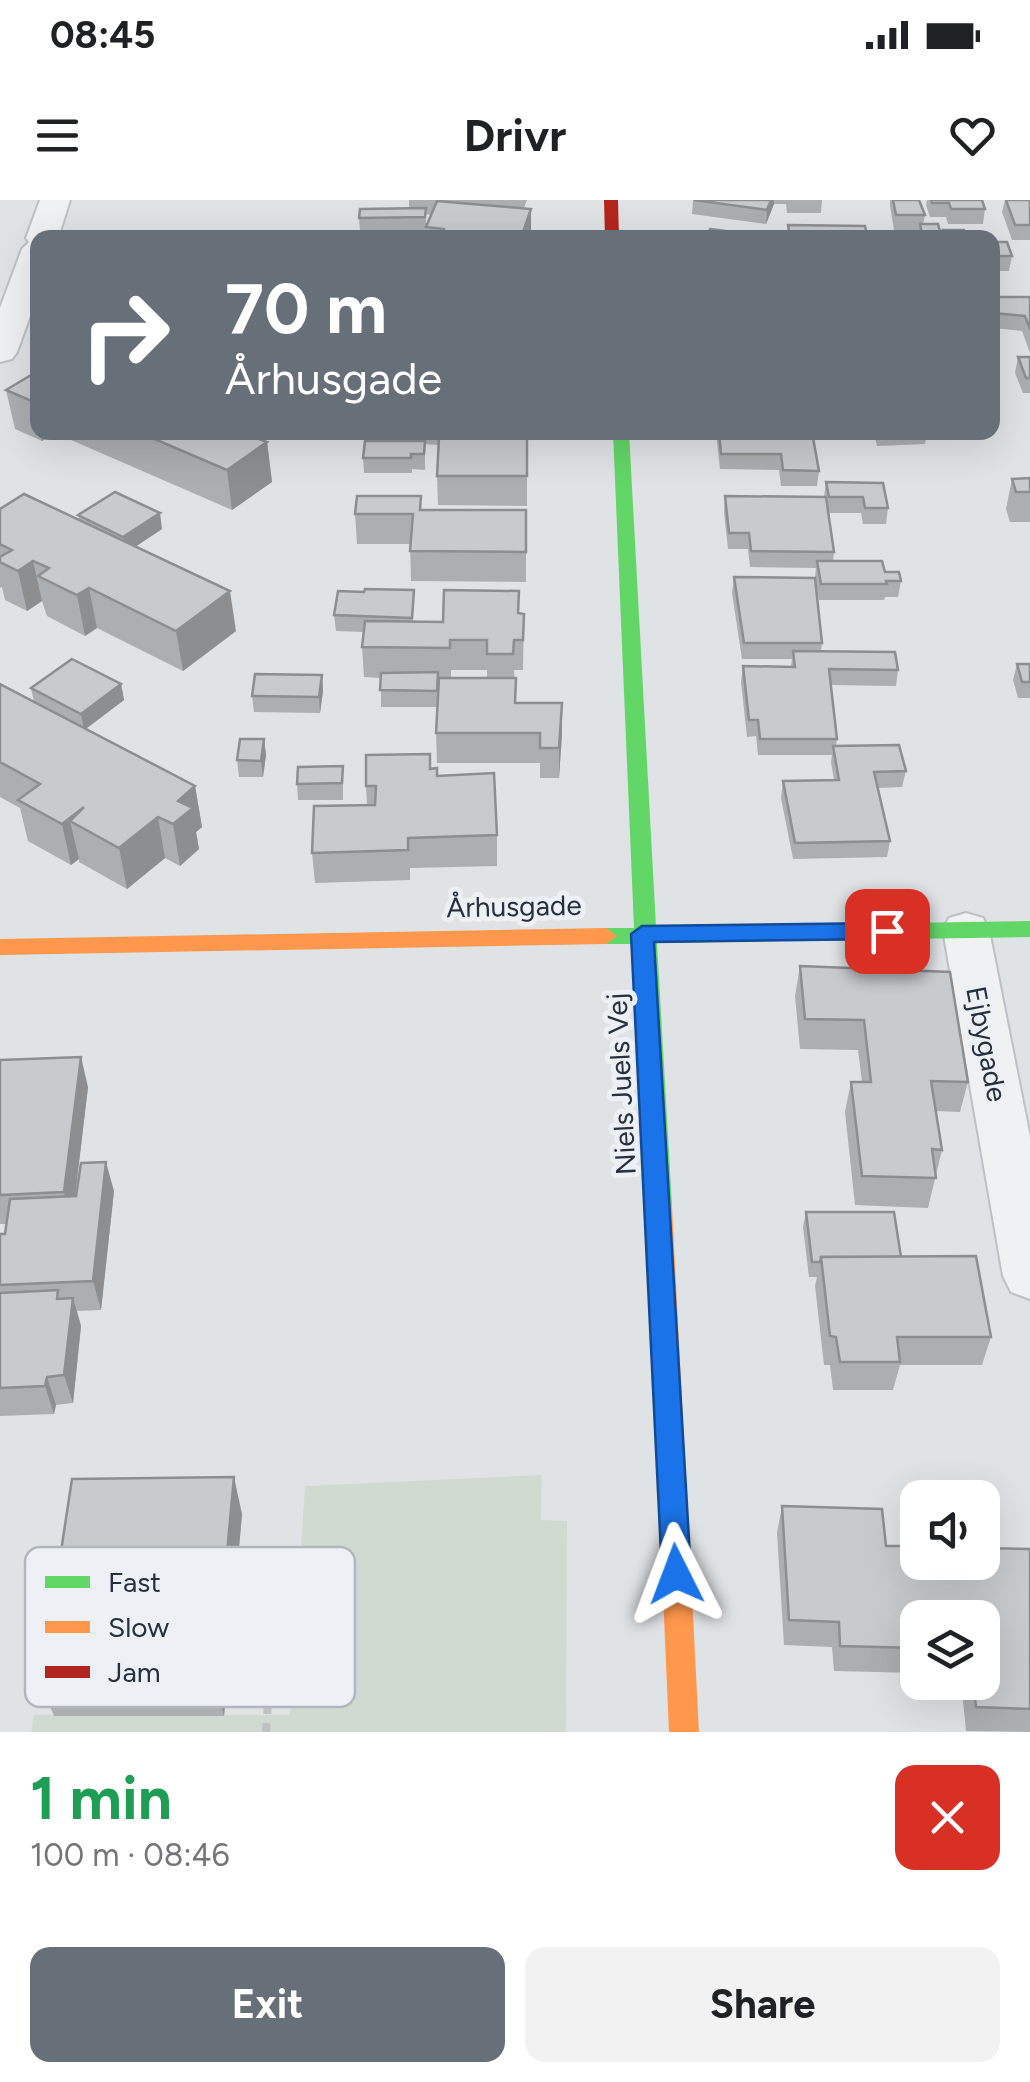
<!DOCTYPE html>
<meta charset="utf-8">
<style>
:root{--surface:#fff;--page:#f2f2f2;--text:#202124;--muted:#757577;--accent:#676f79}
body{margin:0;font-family:Figtree,sans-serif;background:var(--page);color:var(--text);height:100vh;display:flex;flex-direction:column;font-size:38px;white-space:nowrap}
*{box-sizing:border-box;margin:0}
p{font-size:32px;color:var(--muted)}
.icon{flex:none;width:55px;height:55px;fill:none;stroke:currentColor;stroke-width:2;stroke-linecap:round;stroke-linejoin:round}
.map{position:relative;height:1532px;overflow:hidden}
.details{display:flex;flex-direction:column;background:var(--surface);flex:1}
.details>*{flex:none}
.top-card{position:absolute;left:30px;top:30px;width:970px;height:210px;border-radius:20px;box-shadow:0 10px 40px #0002;background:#676f79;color:#fff;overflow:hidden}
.buttons{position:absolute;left:900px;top:1280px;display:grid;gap:20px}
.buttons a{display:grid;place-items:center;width:100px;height:100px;border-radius:20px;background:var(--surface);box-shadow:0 10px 40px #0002;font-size:50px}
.pin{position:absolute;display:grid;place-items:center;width:85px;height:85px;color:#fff;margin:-42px;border-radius:20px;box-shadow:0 5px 15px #0006}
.me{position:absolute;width:110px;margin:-55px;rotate:357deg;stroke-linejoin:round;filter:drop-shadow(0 0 8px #0008)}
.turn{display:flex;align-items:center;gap:35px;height:210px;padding:0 30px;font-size:45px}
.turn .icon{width:130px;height:130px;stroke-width:2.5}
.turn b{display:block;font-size:70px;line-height:85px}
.round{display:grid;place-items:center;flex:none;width:105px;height:105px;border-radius:20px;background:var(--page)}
.overview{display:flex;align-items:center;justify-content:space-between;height:170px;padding:0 30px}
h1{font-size:60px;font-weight:700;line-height:75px;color:#1e9e55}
.primary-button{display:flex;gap:20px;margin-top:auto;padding:20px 30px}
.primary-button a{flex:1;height:115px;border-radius:20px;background:var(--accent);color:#fff;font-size:40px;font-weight:700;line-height:115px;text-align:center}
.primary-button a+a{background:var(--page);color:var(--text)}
.status{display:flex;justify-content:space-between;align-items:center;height:70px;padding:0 50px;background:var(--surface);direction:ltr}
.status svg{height:28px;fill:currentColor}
header{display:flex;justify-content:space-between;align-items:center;height:130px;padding:0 30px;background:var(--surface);font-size:45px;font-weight:700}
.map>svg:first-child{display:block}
.green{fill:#d1dad0}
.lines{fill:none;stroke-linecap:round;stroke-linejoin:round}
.street-casing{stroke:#bec1c4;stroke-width:4}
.path{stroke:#bfc1c5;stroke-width:8;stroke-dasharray:9 9;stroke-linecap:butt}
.street{fill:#eff1f2;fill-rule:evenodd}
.fast{fill:#63d668;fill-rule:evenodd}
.slow{fill:#ff974d;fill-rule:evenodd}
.jam{fill:#b3261e;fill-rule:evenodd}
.wall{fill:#acafb1;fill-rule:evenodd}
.shaded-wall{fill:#8c8e90}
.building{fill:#c8cbce;stroke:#8c8e90;stroke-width:2.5}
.route{fill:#1a73e8;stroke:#114b97;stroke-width:2.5}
.labels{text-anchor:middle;stroke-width:10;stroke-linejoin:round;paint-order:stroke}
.street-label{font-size:28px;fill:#26303f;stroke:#edf1f6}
.key{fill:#edf1f6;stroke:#b1b7bf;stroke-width:2.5}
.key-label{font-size:28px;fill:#26303f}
</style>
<div class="status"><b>08:45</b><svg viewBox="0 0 49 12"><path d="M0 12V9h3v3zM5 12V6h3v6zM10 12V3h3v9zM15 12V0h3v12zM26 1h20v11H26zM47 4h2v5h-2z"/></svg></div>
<header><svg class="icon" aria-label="menu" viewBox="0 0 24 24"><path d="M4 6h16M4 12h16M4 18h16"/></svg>Drivr<svg class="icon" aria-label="heart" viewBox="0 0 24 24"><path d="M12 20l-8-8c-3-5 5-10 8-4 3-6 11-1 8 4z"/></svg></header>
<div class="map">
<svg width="1030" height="1532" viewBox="0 0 1030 1532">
<rect width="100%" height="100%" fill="#e0e3e6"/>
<polygon class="green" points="542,1275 541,1320 567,1321 566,1532 31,1532 34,1515 290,1515 305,1286"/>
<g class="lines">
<defs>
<g id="street">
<polygon points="40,0 70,0 58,38 38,38 38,94 17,152 12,159 0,162 0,108 22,49 29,42 26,38"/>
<polygon points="966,713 983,718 989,730 1030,937 1030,1099 1011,1092 1003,1076 943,730 949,718"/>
</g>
</defs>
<use href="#street" class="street-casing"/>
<polyline class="path" points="266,1532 275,1401"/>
<use href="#street" class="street"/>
<polygon class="fast" points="613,232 629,232 656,727 1030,721 1030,737 657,743 672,1006 668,1013 659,1016 650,1013 646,1006 635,744 606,744 595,736 606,728 634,728"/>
<g class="slow">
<polygon points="606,728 617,736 606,744 0,755 0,739"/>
<polygon points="659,996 668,999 672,1006 699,1532 669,1532 646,1006 650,999"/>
</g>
<polygon class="jam" points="604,0 618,0 619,38 605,38"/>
</g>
<g class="wall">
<path d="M409 0H527L524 8 531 9V38H426V30V32H360L359 18 409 8ZM426 14 431 15 426 27Z"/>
<polygon points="693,0 822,0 821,13 787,13 786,4 774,4 766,24 692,14"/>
<polygon points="890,0 919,0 925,15 923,24 941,35 940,38 918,38 919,30 894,30 890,6"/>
<polygon points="927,0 982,0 985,9 983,24 948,24 946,17 930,17 926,5"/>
<polygon points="1005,0 1030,0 1030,40 1012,40 1002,12"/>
<polygon points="992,42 1012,56 1009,71 992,71"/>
<polygon points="992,97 1030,97 1030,153 1022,131 992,128"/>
<polygon points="1018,157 1030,157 1030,193 1023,193 1015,173"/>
<polygon points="38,171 38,232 259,232 261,240 267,242 272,282 232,310 55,233 42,241 15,229 6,190"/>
<polygon points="368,232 521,232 520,238 527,238 527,306 438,305 437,276 439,245 425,244 425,270 412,269 412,273 364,273 363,258 369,241"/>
<polygon points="716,232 870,232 869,238 813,238 819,271 817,286 781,286 779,270 720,269"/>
<polygon points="874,232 927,232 925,244 877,246"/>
<polygon points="1030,278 1030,322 1010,322 1006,309 1012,279"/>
<polygon points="826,282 888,308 886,324 863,324 861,313 828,313 834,352 833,361 885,372 901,381 898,397 885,397 884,400 819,400 815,377 816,368 750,367 748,349 728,349 724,312 725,296 824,297"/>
<polygon points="421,296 421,310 526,310 526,382 411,381 410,344 357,344 355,314"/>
<polygon points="0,309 79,319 78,315 162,329 136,346 236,431 183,471 97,428 85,436 47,416 42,401 27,411 5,400 2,387 0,388"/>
<polygon points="734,377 822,443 821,451 898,470 896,486 831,485 837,539 836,546 906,571 902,587 877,588 890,641 887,657 793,659 781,598 783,581 834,580 831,562 832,555 758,555 756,536 747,537 741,482 743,466 791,467 792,459 742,459 732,393"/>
<path d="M414 390 413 421 443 422 524 414 523 470H514L516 503 562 534 559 578H540V563H437L436 533 439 478 437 507H381V478L364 477 362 447 364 432 336 431 334 415ZM451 470H487V478H451Z"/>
<polygon points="1017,464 1030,464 1030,498 1018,498 1013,480"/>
<polygon points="322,475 323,491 320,513 254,512 252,496"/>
<polygon points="0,484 34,502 31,488 121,484 124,500 86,529 195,586 202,627 196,632 199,649 180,666 165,658 127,689 79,662 79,659 71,665 28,641 20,608 0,597"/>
<polygon points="264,539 266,555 263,577 239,577 237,560"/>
<polygon points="343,566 343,600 298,600 297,584"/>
<polygon points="431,569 497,635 497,666 410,668 410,680 315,683 312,653 367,605 366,586"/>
<polygon points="800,766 968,882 960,912 936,911 942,950 928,1008 855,1005 845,912 851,882 862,882 858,850 800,849 795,796"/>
<polygon points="0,860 88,887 75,996 114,991 101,1110 77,1111 81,1126 73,1203 56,1205 54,1214 0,1216 0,1034 5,1034 6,1024 0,1024"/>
<polygon points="806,1012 901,1057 991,1137 982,1165 900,1165 893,1190 833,1190 830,1165 824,1165 815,1086 817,1077 809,1077 803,1027"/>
<polygon points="782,1306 886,1346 1030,1349 1030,1532 966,1531 961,1482 982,1482 982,1418 918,1418 918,1473 834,1471 832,1447 784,1445 777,1333"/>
<polygon points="242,1314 224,1516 54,1516 41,1483"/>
</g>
<g class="shaded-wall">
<polygon points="771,0 774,0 774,4 766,24 767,10"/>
<polygon points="531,9 531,38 522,38 522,35"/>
<polygon points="40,232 54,232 55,233 42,241"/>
<polygon points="260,233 262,246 267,242 272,282 232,310 227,270 254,237"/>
<polygon points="160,313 162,329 126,353 123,337"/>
<polygon points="33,361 42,401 27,411 18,371"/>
<polygon points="89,388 97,428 85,436 77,395"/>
<polygon points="230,391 236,431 183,471 176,431"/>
<polygon points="322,475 323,491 320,513 319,497"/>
<polygon points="121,484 124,500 84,530 81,514"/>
<polygon points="562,503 562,534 559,578 559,548"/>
<polygon points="264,539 266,555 263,577 261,561"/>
<polygon points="195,586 202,627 196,632 199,649 180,666 173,624 178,601"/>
<polygon points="84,607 70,621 79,659 71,665 62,624"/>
<polygon points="158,617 165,658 127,689 119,648"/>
<polygon points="81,857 88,887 72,1022 64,992"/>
<polygon points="106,962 114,991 101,1110 93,1081"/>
<polygon points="73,1098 81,1126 73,1203 64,1175"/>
<polygon points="47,1177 56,1205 54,1214 45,1186"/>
<polygon points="234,1277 242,1314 224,1516 215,1483"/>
</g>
<g class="building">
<polygon points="694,0 771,0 767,10"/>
<polygon points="893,0 919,0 925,15 896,15"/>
<polygon points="931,0 982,0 985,9 951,9 949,3 932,3"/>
<polygon points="1006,0 1030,0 1030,25 1015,25"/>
<polygon points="437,1 531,9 522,35 482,32 480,38 476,38 442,34 444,29 426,27"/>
<polygon points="426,8 425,17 359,18 360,9"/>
<polygon points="920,24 938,24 941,35 922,35"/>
<polygon points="788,25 865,26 868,38 790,37"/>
<polygon points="710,29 779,38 706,38"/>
<polygon points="943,30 964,30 967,38 945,38"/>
<polygon points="108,33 120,38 99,38"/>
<polygon points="992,42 1007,42 1012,56 992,56"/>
<polygon points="992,97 1030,97 1030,129 1025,116 992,113"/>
<polygon points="1018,157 1030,157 1030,178 1026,178"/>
<polygon points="38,171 38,200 34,202 6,190"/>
<polygon points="138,232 259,232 260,233 254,237 267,242 227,270"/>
<polygon points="719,232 812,232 819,271 783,270 781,254 721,254"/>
<polygon points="439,238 527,238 527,276 437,276"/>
<polygon points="365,241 425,241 424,254 411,254 411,258 363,258"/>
<polygon points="1030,278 1030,292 1016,292 1012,279"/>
<polygon points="826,282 883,283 888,308 865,308 863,297 829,297"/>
<polygon points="115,292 160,313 123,337 78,315"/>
<polygon points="24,294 230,391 176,431 89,388 77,395 38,376 49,368 33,361 18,371 0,362 0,357 12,350 0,344 0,309"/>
<polygon points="357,296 421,296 420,310 526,310 526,352 410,351 413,314 355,314"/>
<polygon points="725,296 826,297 834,352 751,351 749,333 729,333"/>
<polygon points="817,361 882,361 885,372 899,372 901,381 886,381 887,384 821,384"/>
<polygon points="734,377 815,378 822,443 744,443"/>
<polygon points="365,389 414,390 412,418 334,415 338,391 364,392"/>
<polygon points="444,390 519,391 518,413 524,414 523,440 514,440 513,454 487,454 487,440 450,440 450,448 362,447 365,421 443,422"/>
<polygon points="793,451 895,452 898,470 829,469 837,539 760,539 758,520 749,520 743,466 795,467"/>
<polygon points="72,459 121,484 81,514 31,488"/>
<polygon points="1017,464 1030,464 1030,482 1022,482"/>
<polygon points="438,472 437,491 380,490 381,473"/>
<polygon points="255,474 322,475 319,497 252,496"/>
<polygon points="439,478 516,478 515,503 562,503 559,548 540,548 540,533 436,533"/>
<polygon points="0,484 195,586 178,601 193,608 173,624 158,617 119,648 70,621 84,607 62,624 18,600 40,584 0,562"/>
<polygon points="240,539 264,539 261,561 237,560"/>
<polygon points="899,545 906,571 874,572 890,641 795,643 783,581 839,580 833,546"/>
<polygon points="430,554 430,569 437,568 437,576 494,573 497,635 408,638 408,650 312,653 314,606 375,605 376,586 366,586 366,555"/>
<polygon points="343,566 342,583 297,584 298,567"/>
<polygon points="800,766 950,772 968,882 931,881 942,950 932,949 936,978 862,976 851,882 871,882 864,820 805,819"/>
<polygon points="81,857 64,992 0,995 0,860"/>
<polygon points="106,962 93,1081 0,1085 0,1034 5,1034 10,999 76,996 81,963"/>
<polygon points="806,1012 894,1012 901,1057 821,1057 820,1062 812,1062"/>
<polygon points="976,1056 991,1137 897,1137 900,1162 840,1162 836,1137 830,1136 821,1057"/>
<polygon points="58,1090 57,1099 73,1098 64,1175 47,1177 45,1186 0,1188 0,1093"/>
<polygon points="234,1277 215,1483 41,1483 72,1279"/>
<polygon points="782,1306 882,1309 886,1346 918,1346 918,1362 982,1362 982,1348 1030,1349 1030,1509 976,1507 973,1482 982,1482 982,1418 918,1418 918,1448 840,1446 839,1422 789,1420"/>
</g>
<polygon class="route" points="887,723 898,731 887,739 654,742 691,1374 687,1383 676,1388 666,1383 662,1374 631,734 642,726"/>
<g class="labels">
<g class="street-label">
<text transform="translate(514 706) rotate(-1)" y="10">Århusgade</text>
<text transform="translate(987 844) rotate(79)" y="10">Ejbygade</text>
<text transform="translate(621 884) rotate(-93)" y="10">Niels Juels Vej</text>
</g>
</g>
<rect x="25" y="1347" width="330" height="160" rx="15" class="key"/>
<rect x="45" y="1376" width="45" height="12" fill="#63d668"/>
<rect x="45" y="1421" width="45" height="12" fill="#ff974d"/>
<rect x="45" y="1466" width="45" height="12" fill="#b3261e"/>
<g class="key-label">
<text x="108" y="1392">Fast</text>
<text x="108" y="1437">Slow</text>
<text x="108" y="1482">Jam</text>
</g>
</svg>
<div class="buttons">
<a><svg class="icon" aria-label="sound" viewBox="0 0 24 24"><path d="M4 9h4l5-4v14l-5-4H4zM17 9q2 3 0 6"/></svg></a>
<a><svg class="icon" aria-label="layers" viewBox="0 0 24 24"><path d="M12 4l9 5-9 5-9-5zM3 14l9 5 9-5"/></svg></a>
</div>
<div class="pin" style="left:887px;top:731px;background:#d93025"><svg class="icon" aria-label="arrive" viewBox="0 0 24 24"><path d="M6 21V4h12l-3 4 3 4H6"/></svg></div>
<svg class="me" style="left:676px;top:1374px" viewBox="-20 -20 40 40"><path d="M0-17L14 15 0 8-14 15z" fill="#1a73e8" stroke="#fff" stroke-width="4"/></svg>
<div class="top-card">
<div class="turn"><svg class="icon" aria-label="right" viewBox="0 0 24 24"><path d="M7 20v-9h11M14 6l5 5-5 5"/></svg><div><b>70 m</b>Århusgade</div></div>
</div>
</div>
<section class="details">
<div class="overview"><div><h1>1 min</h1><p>100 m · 08:46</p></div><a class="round" style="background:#d93025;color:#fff"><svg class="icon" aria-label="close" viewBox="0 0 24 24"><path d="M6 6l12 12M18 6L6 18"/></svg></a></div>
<div class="primary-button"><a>Exit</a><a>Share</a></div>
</section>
